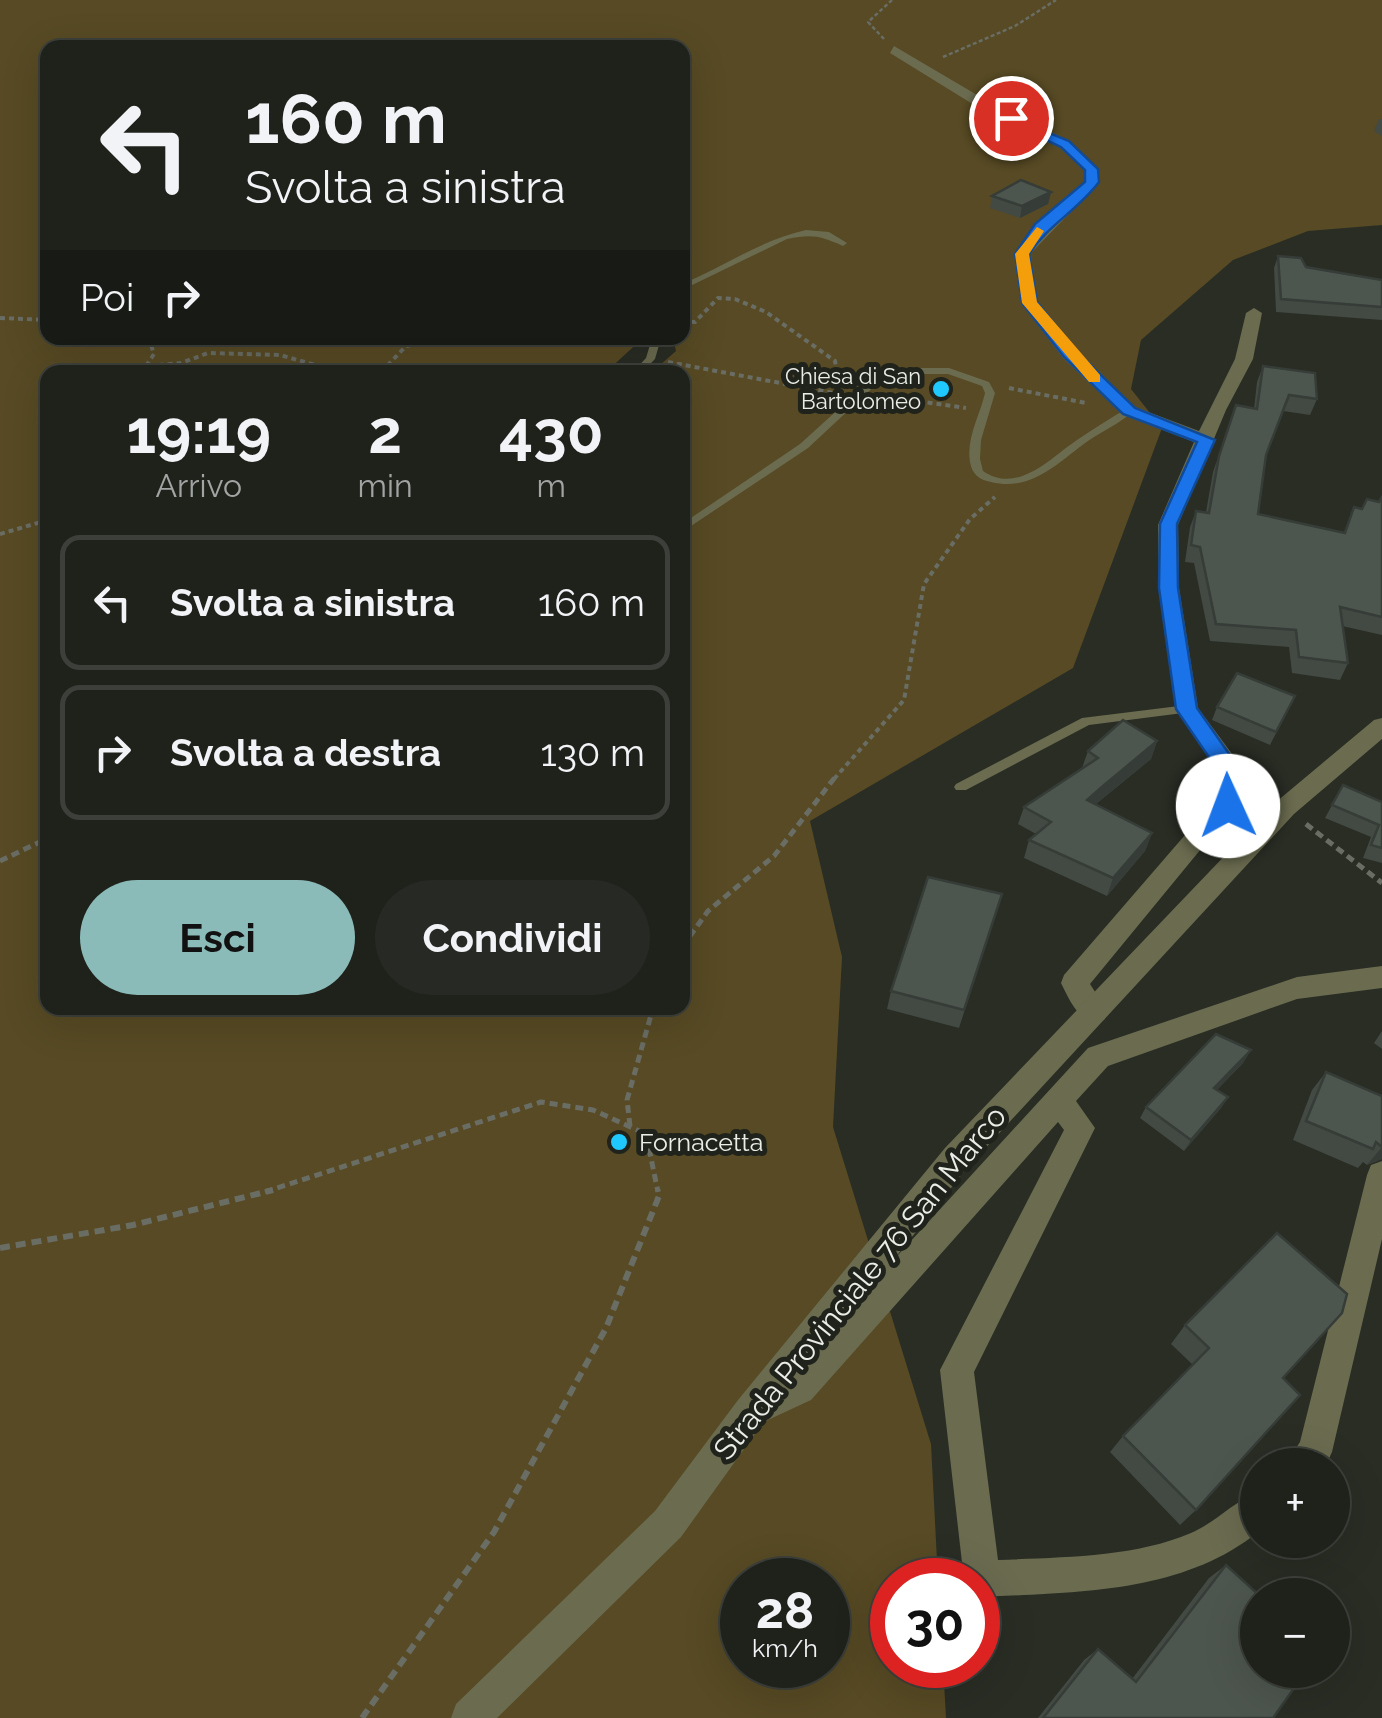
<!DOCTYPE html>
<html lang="it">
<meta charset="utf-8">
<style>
:root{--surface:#1f221b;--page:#272a24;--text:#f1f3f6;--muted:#a1a4a3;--line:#3c3f3a;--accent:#8bbbb9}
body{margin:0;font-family:Raleway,sans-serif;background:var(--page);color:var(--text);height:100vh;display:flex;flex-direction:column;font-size:38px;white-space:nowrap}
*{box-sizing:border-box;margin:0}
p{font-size:32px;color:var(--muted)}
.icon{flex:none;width:55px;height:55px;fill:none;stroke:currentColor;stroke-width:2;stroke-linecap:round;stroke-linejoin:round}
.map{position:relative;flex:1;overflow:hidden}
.sheet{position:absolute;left:40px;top:365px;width:650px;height:650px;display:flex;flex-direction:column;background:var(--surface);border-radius:20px;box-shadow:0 10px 40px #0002,0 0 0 2px var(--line)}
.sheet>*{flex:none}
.banner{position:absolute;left:40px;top:40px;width:650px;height:305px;border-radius:20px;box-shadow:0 10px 40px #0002,0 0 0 2px var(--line);background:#1f221b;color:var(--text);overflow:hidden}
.buttons{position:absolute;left:1240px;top:1448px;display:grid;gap:20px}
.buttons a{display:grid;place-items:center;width:110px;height:110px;border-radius:50%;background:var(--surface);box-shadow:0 10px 40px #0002,0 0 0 2px var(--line);font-size:50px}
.speed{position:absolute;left:720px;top:1558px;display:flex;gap:20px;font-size:50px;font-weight:700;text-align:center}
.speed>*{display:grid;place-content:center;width:130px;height:130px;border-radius:50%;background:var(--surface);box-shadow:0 10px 40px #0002,0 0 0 2px var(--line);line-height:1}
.speed small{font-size:25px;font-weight:400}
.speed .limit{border:15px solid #d22;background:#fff;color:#111}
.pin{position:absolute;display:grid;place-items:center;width:85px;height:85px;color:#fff;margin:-42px;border:5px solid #fff;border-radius:50%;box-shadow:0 2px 10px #0007}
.me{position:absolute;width:110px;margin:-55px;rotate:358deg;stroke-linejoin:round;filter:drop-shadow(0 0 8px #0008)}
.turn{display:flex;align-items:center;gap:35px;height:210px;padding:0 40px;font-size:45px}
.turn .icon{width:130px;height:130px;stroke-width:2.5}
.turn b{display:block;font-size:70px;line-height:85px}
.then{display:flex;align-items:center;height:95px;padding:0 40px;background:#0003;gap:20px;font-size:38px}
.eta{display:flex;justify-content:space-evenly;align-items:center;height:170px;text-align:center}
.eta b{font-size:60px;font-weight:700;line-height:70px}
.action{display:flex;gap:20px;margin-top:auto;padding:20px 40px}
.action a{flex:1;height:115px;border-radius:60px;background:var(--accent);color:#111;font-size:40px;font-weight:700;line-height:115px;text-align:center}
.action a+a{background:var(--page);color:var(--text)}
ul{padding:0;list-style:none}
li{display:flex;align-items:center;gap:30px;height:135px;margin:0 20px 15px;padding:0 20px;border:5px solid var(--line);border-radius:20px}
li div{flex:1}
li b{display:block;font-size:38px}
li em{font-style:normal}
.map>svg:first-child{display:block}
.green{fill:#574a24;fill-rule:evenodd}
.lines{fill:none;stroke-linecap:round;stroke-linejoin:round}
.path-far3{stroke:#696d64;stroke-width:2.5;stroke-dasharray:4 2.5;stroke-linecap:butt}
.path-far2{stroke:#696d64;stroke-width:4;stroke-dasharray:5 4;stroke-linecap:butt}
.path-far1{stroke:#696d64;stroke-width:5;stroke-dasharray:8 5;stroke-linecap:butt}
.path{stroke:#696d64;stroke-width:6;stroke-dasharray:10 6;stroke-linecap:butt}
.service{fill:#6a6b4f;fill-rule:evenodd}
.minor{fill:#6a6b4f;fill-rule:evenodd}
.tertiary{fill:#6a6b4f;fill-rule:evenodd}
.wall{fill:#424a43}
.shaded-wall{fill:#363c37}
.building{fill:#4d564e;stroke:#363c37;stroke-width:2.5}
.route{fill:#1a73e8;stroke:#114b97;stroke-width:2.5}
.slow{fill:#f59e0b}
.poi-dot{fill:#1fc9fd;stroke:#1f231b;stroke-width:4}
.labels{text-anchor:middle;stroke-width:10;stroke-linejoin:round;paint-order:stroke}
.far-poi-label{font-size:22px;fill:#eaede7;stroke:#1f231b;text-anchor:end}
.poi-label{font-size:25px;fill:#eaede7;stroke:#1f231b;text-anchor:start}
.near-street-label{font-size:30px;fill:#eaede7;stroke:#1f231b}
</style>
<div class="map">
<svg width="1382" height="1718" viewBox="0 0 1382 1718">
<rect width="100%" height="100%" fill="#292d24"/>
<path class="green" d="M0 0H1382V225L1308 231 1233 260 1141 340 1131 389 1162 428 1073 668 810 821 842 957 833 1127 931 1444 938 1580H892V1665H943L946 1718H0ZM48 48H682V338H673L676 351 652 372H682V1008H48V372H606L643 338H48ZM742 1580H828V1665H742Z"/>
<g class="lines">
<g class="path-far3">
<polyline points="884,39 868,22 892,0"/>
<polyline points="943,57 1015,26 1056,0"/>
</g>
<g class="path-far2">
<polyline points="0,318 48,320"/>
<polyline points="682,321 695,322 718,298 735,299 766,312 835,361 837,372 849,382"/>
<polyline points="130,338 129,342 151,345 154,354 146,366 181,363 208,353 280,355 340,372 386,367 406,346 445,338"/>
<polyline points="668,362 834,393"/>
<polyline points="1009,388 1086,403"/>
<polyline points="883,396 966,408"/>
<polyline points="0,534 48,520"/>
<polyline points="834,779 904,700 924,584 970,519 995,497"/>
</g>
<g class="path-far1">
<polyline points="1306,824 1382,883"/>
<polyline points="0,861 48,838"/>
<polyline points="682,947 708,911 774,856 836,776"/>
<polyline points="630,1126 627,1100 653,1008"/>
<polyline points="265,1192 541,1102 593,1110 646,1134 658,1192"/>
</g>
<g class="path">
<polyline points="0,1248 133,1225 273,1190"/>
<polyline points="362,1718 494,1532 606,1328 659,1196 658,1190"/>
</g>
<g class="service">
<path d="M806 230 829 232 847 243 843 246C820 236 813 234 787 239L682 290V284C725 266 761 240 806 230Z"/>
<polygon points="652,338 661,338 655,359 642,372 633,372 646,358"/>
<path d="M949 368 989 382 995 393 981 440 980 459 983 471C1018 495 1050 458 1077 440 1093 429 1109 419 1126 409L1134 411C1120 423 1103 431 1088 441 1057 463 1032 492 991 482 979 480 972 474 970 462 966 438 980 415 985 393L982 386 948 374H903L880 381 808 448 682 532V524L800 444 874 377 902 368Z"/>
<polygon points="1187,705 1193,709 1191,712 1089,725 966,790 956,790 954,787 956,784 1082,718"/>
</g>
<g class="minor">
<path d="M894 46 989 102 1070 141 1098 169 1097 185 1030 254 1037 302 1075 350 1135 407 1199 431 1235 359 1246 313 1254 308 1262 313 1253 359 1226 410 1178 525 1179 588 1198 708 1244 770 1247 793 1090 984 1108 1012 1104 1020C1081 1028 1070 1001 1061 983L1064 975 1223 791 1220 772 1176 709 1159 588 1158 525 1194 442 1123 415 1063 358 1021 303 1014 254 1085 181 1084 170 1060 147 979 108 890 53Z"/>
<path d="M1382 966V988L1297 999 1108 1066 1076 1101 1095 1128 974 1372 998 1560C1061 1557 1132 1558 1191 1533 1216 1522 1233 1502 1258 1492V1532C1181 1594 1075 1592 982 1597L978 1595V1580H964L940 1370 1064 1130 1058 1122 811 1400 755 1426 743 1421 738 1409 743 1397 787 1376 1088 1048 1297 977Z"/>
<polygon points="1382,1161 1382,1239 1332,1452 1326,1465 1285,1465 1300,1442 1367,1175 1371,1165"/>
</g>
<polygon class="tertiary" points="1382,718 1382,739 1294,814 967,1168 762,1424 681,1537 497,1718 451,1718 456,1704 655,1511 738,1400 945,1148 1276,802 1374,720"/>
</g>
<g class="wall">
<polygon points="1379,119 1382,119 1382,136 1374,131"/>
<polygon points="1051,192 1048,204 1020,218 990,208 992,196"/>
<polygon points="1278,256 1306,267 1382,280 1382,320 1276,312 1274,268"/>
<polygon points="1263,366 1317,399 1310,415 1283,411 1266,455 1258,514 1344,532 1354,507 1362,509 1379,502 1382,497 1382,635 1342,626 1348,663 1340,680 1292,673 1289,647 1210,641 1194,563 1185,562 1190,527 1196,511 1206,512 1213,472 1236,405 1254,409 1257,382"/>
<polygon points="1295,696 1270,745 1212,720 1217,707"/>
<polygon points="1157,741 1151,759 1096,804 1152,833 1145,851 1107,896 1024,858 1029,840 1036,834 1018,824 1024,807 1082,768 1088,751"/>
<polygon points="1343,785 1382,802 1382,863 1363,858 1371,837 1325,818"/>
<polygon points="1002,894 959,1028 887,1009 891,991"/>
<polygon points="1382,1031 1382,1049 1374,1043"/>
<polygon points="1244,1062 1217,1090 1228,1097 1221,1108 1184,1151 1140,1118 1146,1107"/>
<polygon points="1326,1072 1382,1096 1382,1159 1367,1165 1363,1162 1358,1168 1293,1140 1312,1090"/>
<polygon points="1185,1325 1283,1378 1196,1510 1180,1525 1110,1452 1123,1436 1193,1365 1171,1344"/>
<polygon points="1226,1565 1273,1718 1038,1718 1084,1660 1098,1649 1132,1679 1209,1578"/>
</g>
<g class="shaded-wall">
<polygon points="1051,192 1048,204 1020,218 1022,206"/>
<polygon points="1157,741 1151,759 1097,803 1081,818 1087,800 1103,786"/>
<polygon points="1152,833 1145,851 1107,896 1113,878"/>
<polygon points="1251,1050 1244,1062 1207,1100 1214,1088"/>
<polygon points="1228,1097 1221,1108 1184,1151 1191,1140"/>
<polygon points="1382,1147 1382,1159 1367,1165"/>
</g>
<g class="building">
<polygon points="1021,180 1051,192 1022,206 992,196"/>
<polygon points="1278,256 1301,258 1306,267 1382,280 1382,307 1281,299"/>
<polygon points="1263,366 1315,373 1317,399 1289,395 1266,455 1258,514 1345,533 1354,507 1362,509 1367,499 1379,502 1382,497 1382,617 1340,607 1348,663 1299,657 1296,630 1216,624 1200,547 1191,545 1196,511 1209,513 1219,456 1236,405 1257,409"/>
<polygon points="1237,673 1295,696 1276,732 1217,707"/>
<polygon points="1123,720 1157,741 1103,786 1087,800 1152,833 1113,878 1029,840 1051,822 1024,807 1098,758 1088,751"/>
<polygon points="1343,785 1382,802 1382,848 1371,845 1379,825 1332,805"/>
<polygon points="928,877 1002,894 964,1010 891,991"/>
<polygon points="1216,1034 1251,1050 1214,1088 1228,1097 1191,1140 1146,1107"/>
<polygon points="1326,1072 1382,1096 1382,1147 1376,1142 1373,1149 1306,1121"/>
<polygon points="1277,1233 1347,1294 1342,1313 1283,1378 1300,1395 1196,1510 1123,1436 1209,1348 1185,1325"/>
<polygon points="1226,1565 1259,1595 1258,1595 1258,1670 1307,1670 1273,1718 1043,1718 1098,1649 1136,1682"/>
</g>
<path class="route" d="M1006 115 1069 141 1098 169 1099 182C1078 210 1048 225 1029 254L1037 302 1075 350 1135 408 1215 440 1177 524 1178 588 1197 708 1246 778V793L1235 811H1220L1217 806 1224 792V779L1176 709 1159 588 1160 524 1197 442 1123 414 1064 357 1022 303 1015 254 1035 224 1085 182V170L1061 147 1006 121Z"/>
<polygon class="slow" points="1037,227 1044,231 1029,254 1037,302 1100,375 1100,382 1089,382 1022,303 1015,254"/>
<g class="poi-dot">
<circle cx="941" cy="389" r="10"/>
<circle cx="619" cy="1142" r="10"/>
</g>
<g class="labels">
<g class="far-poi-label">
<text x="921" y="384">Chiesa di San<tspan x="921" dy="25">Bartolomeo</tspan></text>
</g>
<g class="poi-label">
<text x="639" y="1151">Fornacetta</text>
</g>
<g class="near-street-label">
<text transform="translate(860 1283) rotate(-51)" y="10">Strada Provinciale 76 San Marco</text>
</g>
</g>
</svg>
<div class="buttons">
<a>+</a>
<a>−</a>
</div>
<div class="speed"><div>28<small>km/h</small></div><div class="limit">30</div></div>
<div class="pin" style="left:1011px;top:118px;background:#d93025"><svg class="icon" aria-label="arrive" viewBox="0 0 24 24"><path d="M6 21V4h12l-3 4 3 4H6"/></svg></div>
<svg class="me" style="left:1228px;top:806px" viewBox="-20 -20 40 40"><circle r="19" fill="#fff"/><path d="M0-13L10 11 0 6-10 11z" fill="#1a73e8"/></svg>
<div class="banner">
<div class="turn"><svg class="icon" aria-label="left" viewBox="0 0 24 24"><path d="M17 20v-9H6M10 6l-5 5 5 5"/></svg><div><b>160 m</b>Svolta a sinistra</div></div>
<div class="then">Poi<svg class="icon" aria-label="right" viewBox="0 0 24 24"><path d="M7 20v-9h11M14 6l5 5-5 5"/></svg></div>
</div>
<section class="sheet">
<div class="eta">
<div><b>19:19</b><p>Arrivo</p></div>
<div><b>2</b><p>min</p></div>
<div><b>430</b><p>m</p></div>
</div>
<ul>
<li><svg class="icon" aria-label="left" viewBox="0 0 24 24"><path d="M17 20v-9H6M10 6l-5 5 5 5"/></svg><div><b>Svolta a sinistra</b></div><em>160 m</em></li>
<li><svg class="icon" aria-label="right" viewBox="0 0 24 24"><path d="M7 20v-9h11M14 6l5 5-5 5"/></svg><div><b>Svolta a destra</b></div><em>130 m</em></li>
</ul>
<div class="action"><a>Esci</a><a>Condividi</a></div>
</section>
</div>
